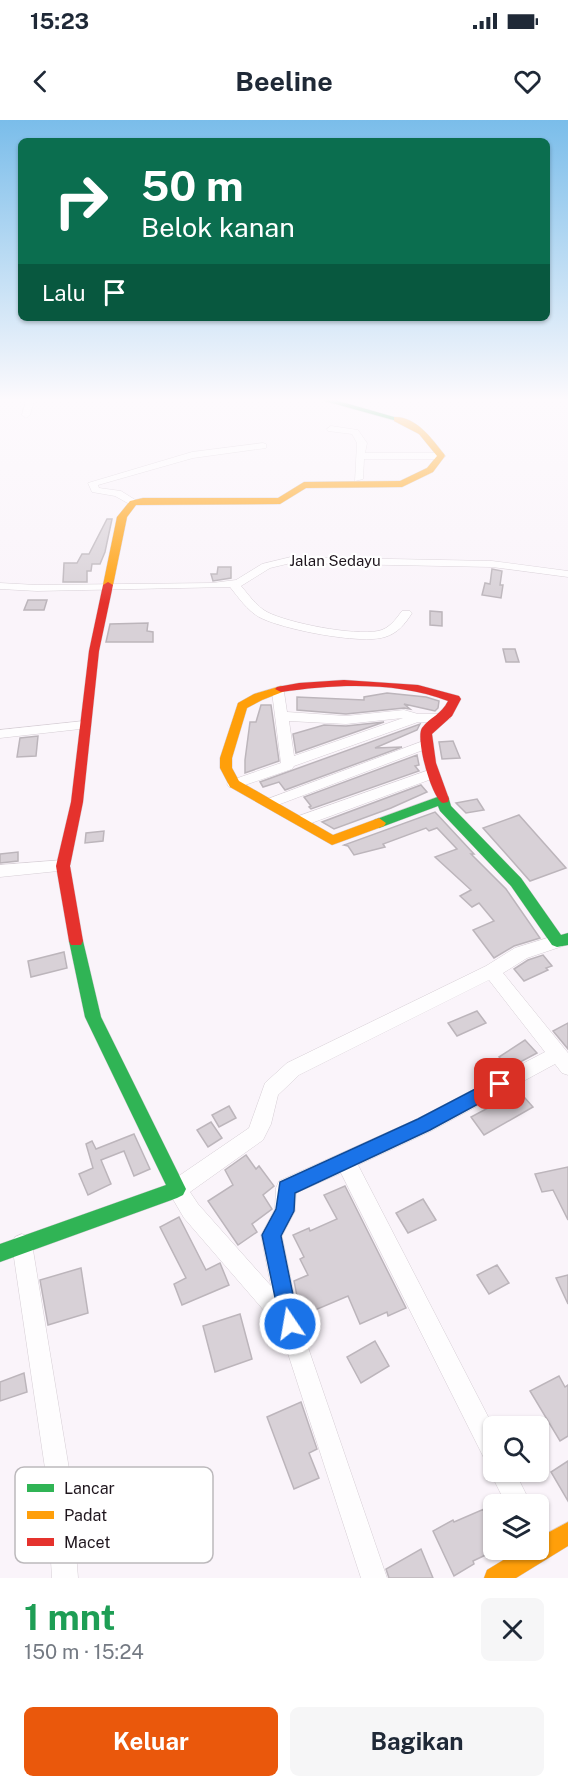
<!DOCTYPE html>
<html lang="id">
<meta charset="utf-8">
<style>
:root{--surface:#fff;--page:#f6f6f7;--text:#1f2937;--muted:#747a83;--accent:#ea580c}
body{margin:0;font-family:"Public Sans",sans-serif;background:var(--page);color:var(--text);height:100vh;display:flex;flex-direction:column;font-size:22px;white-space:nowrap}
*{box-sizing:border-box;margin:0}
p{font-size:20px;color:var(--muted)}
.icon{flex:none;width:33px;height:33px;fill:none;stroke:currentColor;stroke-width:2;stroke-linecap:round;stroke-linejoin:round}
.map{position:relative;height:1458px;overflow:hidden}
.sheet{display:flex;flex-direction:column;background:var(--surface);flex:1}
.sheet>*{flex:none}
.banner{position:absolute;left:18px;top:18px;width:532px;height:183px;border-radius:9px;box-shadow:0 2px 4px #0004;background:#0b6e4f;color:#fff;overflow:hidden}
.controls{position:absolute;left:483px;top:1296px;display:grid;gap:12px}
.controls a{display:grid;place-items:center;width:66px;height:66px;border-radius:9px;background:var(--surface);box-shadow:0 2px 4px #0004;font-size:30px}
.pin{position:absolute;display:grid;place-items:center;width:51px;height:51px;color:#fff;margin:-26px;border-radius:12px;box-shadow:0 3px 9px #0006}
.me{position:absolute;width:66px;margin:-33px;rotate:348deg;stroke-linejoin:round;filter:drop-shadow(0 0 4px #0008)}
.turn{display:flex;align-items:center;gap:21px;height:126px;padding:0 24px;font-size:27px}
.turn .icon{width:78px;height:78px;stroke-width:2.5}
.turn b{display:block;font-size:42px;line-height:51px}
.then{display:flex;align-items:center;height:57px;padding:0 24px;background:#0003;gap:12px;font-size:22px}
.round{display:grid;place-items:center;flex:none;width:63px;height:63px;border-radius:9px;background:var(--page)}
.headline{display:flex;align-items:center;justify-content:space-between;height:102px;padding:0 24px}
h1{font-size:36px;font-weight:700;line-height:45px;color:#1e9e55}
.cta{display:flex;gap:12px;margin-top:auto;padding:12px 24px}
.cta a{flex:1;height:69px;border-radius:9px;background:var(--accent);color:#fff;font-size:24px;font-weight:700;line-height:69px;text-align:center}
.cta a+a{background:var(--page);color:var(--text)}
.status{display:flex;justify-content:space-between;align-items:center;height:42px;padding:0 30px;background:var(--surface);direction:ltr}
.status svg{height:16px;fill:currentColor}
header{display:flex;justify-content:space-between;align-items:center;height:78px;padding:0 24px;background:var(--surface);font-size:27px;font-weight:700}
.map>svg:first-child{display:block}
.building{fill:#d8d1d7;stroke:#bcb5bb;stroke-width:1.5}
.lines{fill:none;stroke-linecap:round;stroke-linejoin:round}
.street-casing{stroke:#d6ced5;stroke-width:1}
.fast-casing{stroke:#d6ced5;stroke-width:1}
.slow-casing{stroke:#d6ced5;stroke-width:1}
.jam-casing{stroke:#d6ced5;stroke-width:1}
.street{fill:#fefdfe;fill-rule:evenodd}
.fast{fill:#30b455;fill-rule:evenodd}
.slow{fill:#ff9f0a;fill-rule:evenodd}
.jam{fill:#e5322d;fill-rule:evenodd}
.route{fill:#1a73e8;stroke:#114b97;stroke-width:1.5}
.labels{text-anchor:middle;stroke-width:4.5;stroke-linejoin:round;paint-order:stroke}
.far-street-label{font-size:15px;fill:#1f161e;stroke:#fff}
.key{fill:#fff;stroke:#bcb9bc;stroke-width:1.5}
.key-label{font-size:16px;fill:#1f161e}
</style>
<div class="status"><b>15:23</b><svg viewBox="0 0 49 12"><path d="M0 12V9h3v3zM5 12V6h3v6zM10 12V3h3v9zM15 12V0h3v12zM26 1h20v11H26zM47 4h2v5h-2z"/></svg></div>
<header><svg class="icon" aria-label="back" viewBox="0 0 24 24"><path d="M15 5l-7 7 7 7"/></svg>Beeline<svg class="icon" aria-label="heart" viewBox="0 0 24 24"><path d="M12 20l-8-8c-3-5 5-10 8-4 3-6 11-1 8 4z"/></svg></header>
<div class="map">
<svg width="568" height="1458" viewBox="0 0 568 1458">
<rect width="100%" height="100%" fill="#faf4fa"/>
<g class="building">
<polygon points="107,399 112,399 105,432 100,444 92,444 91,451 87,451 87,462 63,462 64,443 77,443 82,434 89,434"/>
<polygon points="218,447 231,447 231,458 213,461 211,454 217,454"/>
<polygon points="492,449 502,451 500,465 503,465 501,478 482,475 485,463 490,464"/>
<polygon points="28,480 47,480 44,490 24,490"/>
<polygon points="430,491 442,492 442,506 430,505"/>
<polygon points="148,503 147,511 153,512 153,522 106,522 110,504"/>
<polygon points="503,529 515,529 519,542 506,542"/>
<polygon points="387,573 426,577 439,581 438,588 435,591 404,584 410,589 404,588 346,594 297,590 297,577 364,580 364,577"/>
<polygon points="261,585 271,585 279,641 245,653 245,640 250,602 256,602"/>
<polygon points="384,602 296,633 293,614 324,605 346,606"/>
<polygon points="420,604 417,610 375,628 402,627 285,670 279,662 263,667 260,662"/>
<polygon points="38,616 36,636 17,637 20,618"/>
<polygon points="453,621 460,638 442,639 439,622"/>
<polygon points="417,635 419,645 415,646 419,651 311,689 309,687 311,686 304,677"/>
<polygon points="421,665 427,672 391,688 334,709 322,702"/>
<polygon points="477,679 484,690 466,693 456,683"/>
<polygon points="435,692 474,734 471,734 506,769 540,818 514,826 494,838 473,810 494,801 479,783 472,787 460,776 471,770 435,737 457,729 437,708 429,711 426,708 383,724 385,727 354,735 348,726 344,725"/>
<polygon points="519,695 566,748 530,761 483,708"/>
<polygon points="104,711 103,721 85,723 86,713"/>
<polygon points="18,732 18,741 0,743 0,734"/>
<polygon points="64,832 67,848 31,857 28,841"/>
<polygon points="543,835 552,846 546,848 548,850 524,861 514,849 528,840"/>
<polygon points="477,891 486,903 457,916 448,903"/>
<polygon points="568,903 568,929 553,911"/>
<polygon points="525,920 537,933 509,948 499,937"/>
<polygon points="517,969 533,987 484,1015 471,997 503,980 501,978"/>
<polygon points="229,986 236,998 219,1007 212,995"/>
<polygon points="211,1002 222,1018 208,1027 197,1010"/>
<polygon points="134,1014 150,1049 134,1056 124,1031 101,1040 111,1064 88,1075 79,1054 93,1048 86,1024 92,1021 96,1029"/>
<polygon points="246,1035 256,1049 259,1046 274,1066 263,1075 272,1089 252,1104 257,1112 238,1125 208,1081 233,1065 225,1050"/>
<polygon points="568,1047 568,1100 553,1070 542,1072 535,1054"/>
<polygon points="345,1066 406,1188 388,1196 387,1192 360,1204 348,1176 301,1196 294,1161 308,1155 300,1139 304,1137 293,1115 309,1108 310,1111 337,1099 324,1075"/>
<polygon points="423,1079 436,1100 408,1113 396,1093"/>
<polygon points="179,1097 206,1150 220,1143 229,1165 182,1185 174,1164 186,1158 160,1107"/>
<polygon points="497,1145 509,1163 489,1174 477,1155"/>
<polygon points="81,1148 88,1193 48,1205 40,1160"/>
<polygon points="568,1155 568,1184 556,1158"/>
<polygon points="240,1194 252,1239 215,1252 203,1206"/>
<polygon points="375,1221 389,1246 361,1263 347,1237"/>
<polygon points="24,1253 27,1272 0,1281 0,1262"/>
<polygon points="559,1256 565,1267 568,1265 568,1316 560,1321 530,1271"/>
<polygon points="301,1282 317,1329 309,1333 319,1358 294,1369 267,1297"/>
<polygon points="568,1341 568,1381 551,1352"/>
<polygon points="484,1389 485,1393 494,1389 494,1431 473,1441 474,1444 454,1456 433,1411 453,1400 454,1402"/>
<polygon points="421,1429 433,1458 389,1458 386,1449"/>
</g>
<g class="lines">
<defs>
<g id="street">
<polygon points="27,278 35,278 30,295 26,298 22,295"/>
<polygon points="331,306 358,310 367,323 365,333 441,333 446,336 441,339 364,339 363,359 355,361 357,323 352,314 328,311 327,309"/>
<polygon points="263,323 266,324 266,328 193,338 98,365 99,368 121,371 137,381 138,383 133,386 115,376 92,372 88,363 192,332"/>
<path d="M291 437 492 441 568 451V457L492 447 291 443 270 448 241 466C249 475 256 486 267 492 288 503 354 516 378 511 389 509 396 499 402 491H410L412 493C405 504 398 513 385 517 361 525 281 509 259 497 247 490 239 478 230 467L37 471 0 469V463L37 465 212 463 236 460 262 444Z"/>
<path d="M278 568 284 572 287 592 346 596 404 590 418 594H444L451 598 444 602H418L294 646 292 649 239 667H229L227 664 229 661 281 643 272 572ZM403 598 294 636 289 601 346 604Z"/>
<polygon points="84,601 91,605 89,608 0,618 0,610"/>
<polygon points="426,620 431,621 433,624 431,627 275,686 265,686 263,683 265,680"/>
<polygon points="432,649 437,651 439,654 437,657 306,705 301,706 294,701 296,697"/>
<polygon points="63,740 68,742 71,746 68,750 0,757 0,745"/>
<path d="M557 815 563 816 565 821 563 826 527 838 503 853 568 933V955L562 953 555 944 431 1011 358 1045 494 1308V1352H515L531 1384H506L490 1352 493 1345 486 1342 341 1053 296 1073 295 1091 282 1116 300 1204 387 1458H361L280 1209 184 1098 167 1069 170 1062 249 1008 265 963 287 943 486 846 515 828ZM489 860 545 932 417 999 279 1061 276 1068 275 1089 261 1115 271 1166 198 1084 190 1072 263 1020 271 1004 278 975 299 955Z"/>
<polygon points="22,1114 29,1117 32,1124 70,1355 78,1458 52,1458 46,1355 12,1124 15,1117"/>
</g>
<g id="fast">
<polygon points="314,278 328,278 401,299 397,301"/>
<polygon points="443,675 448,676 451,686 521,758 561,815 568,813 568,825 557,827 552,825 511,766 440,691 438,686 379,708 372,703 374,700"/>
<polygon points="76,815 81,817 83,821 101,897 186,1069 183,1075 177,1078 0,1142 0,1124 166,1065 85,897 69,821 71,817"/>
</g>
<g id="slow">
<path d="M394 297C416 296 432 319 444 334L445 336 433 352 402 367 306 368 280 384 136 385 127 397 113 465 108 468 103 465 117 397 130 381 143 378H278L304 362 400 361 427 348 437 336 419 314 394 301Z"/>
<polygon points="281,566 285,567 285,571 262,580 247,588 232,638 232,648 239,661 333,715 379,698 386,703 384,706 332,725 230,667 220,648 220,638 238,583 254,574"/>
<polygon points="568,1402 568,1426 516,1458 484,1458 487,1450 520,1430 538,1430 538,1418"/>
</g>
<g id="jam">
<polygon points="108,462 113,465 99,531 83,682 70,746 83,821 81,825 71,825 69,821 56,746 71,682 89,531 103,465"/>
<path d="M344 560 418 565 459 576 461 579 452 596 432 614 436 643 449 679 448 682 443 683C432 680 415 618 422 608 430 597 441 595 448 581 397 561 334 564 281 572L275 569 277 567 299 563Z"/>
</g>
</defs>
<use href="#street" class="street-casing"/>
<use href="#fast" class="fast-casing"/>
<use href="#slow" class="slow-casing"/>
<use href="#jam" class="jam-casing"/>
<use href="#street" class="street"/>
<use href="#fast" class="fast"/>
<use href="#slow" class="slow"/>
<use href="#jam" class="jam"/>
</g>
<linearGradient id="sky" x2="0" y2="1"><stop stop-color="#7abdea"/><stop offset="0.58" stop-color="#fdfafd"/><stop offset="1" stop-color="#fdfafd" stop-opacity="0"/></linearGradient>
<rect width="568" height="483" fill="url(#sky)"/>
<polygon class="route" points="500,956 506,959 509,964 506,969 430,1010 295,1073 294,1091 281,1116 299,1204 297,1211 290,1214 282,1211 262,1115 276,1089 280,1062 418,999"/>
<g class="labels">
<g class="far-street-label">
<text x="335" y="446">Jalan Sedayu</text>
</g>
</g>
<rect x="15" y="1347" width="198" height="96" rx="9" class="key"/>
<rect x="27" y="1364" width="27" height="8" fill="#30b455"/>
<rect x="27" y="1391" width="27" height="8" fill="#ff9f0a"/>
<rect x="27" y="1418" width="27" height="8" fill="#e5322d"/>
<g class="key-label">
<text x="64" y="1374">Lancar</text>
<text x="64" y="1401">Padat</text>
<text x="64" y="1428">Macet</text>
</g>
</svg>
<div class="controls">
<a><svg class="icon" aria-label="search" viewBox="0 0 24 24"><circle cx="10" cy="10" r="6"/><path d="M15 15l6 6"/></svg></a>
<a><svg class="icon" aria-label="layers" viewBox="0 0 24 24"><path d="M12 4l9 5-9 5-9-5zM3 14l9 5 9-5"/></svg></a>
</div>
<div class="pin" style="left:500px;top:964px;background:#d93025"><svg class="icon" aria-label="arrive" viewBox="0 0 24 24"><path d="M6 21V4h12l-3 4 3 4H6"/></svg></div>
<svg class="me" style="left:290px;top:1204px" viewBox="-20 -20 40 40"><circle r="17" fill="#1a73e8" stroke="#fff" stroke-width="3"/><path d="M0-11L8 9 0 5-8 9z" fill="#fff"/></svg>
<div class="banner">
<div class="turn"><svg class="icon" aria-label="right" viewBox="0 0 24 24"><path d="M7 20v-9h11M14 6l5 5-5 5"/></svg><div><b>50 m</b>Belok kanan</div></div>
<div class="then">Lalu<svg class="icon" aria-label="arrive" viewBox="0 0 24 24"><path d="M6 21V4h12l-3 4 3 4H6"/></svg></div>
</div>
</div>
<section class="sheet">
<div class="headline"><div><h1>1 mnt</h1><p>150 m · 15:24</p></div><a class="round"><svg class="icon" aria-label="close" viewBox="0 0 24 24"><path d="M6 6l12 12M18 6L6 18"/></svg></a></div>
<div class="cta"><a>Keluar</a><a>Bagikan</a></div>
</section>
